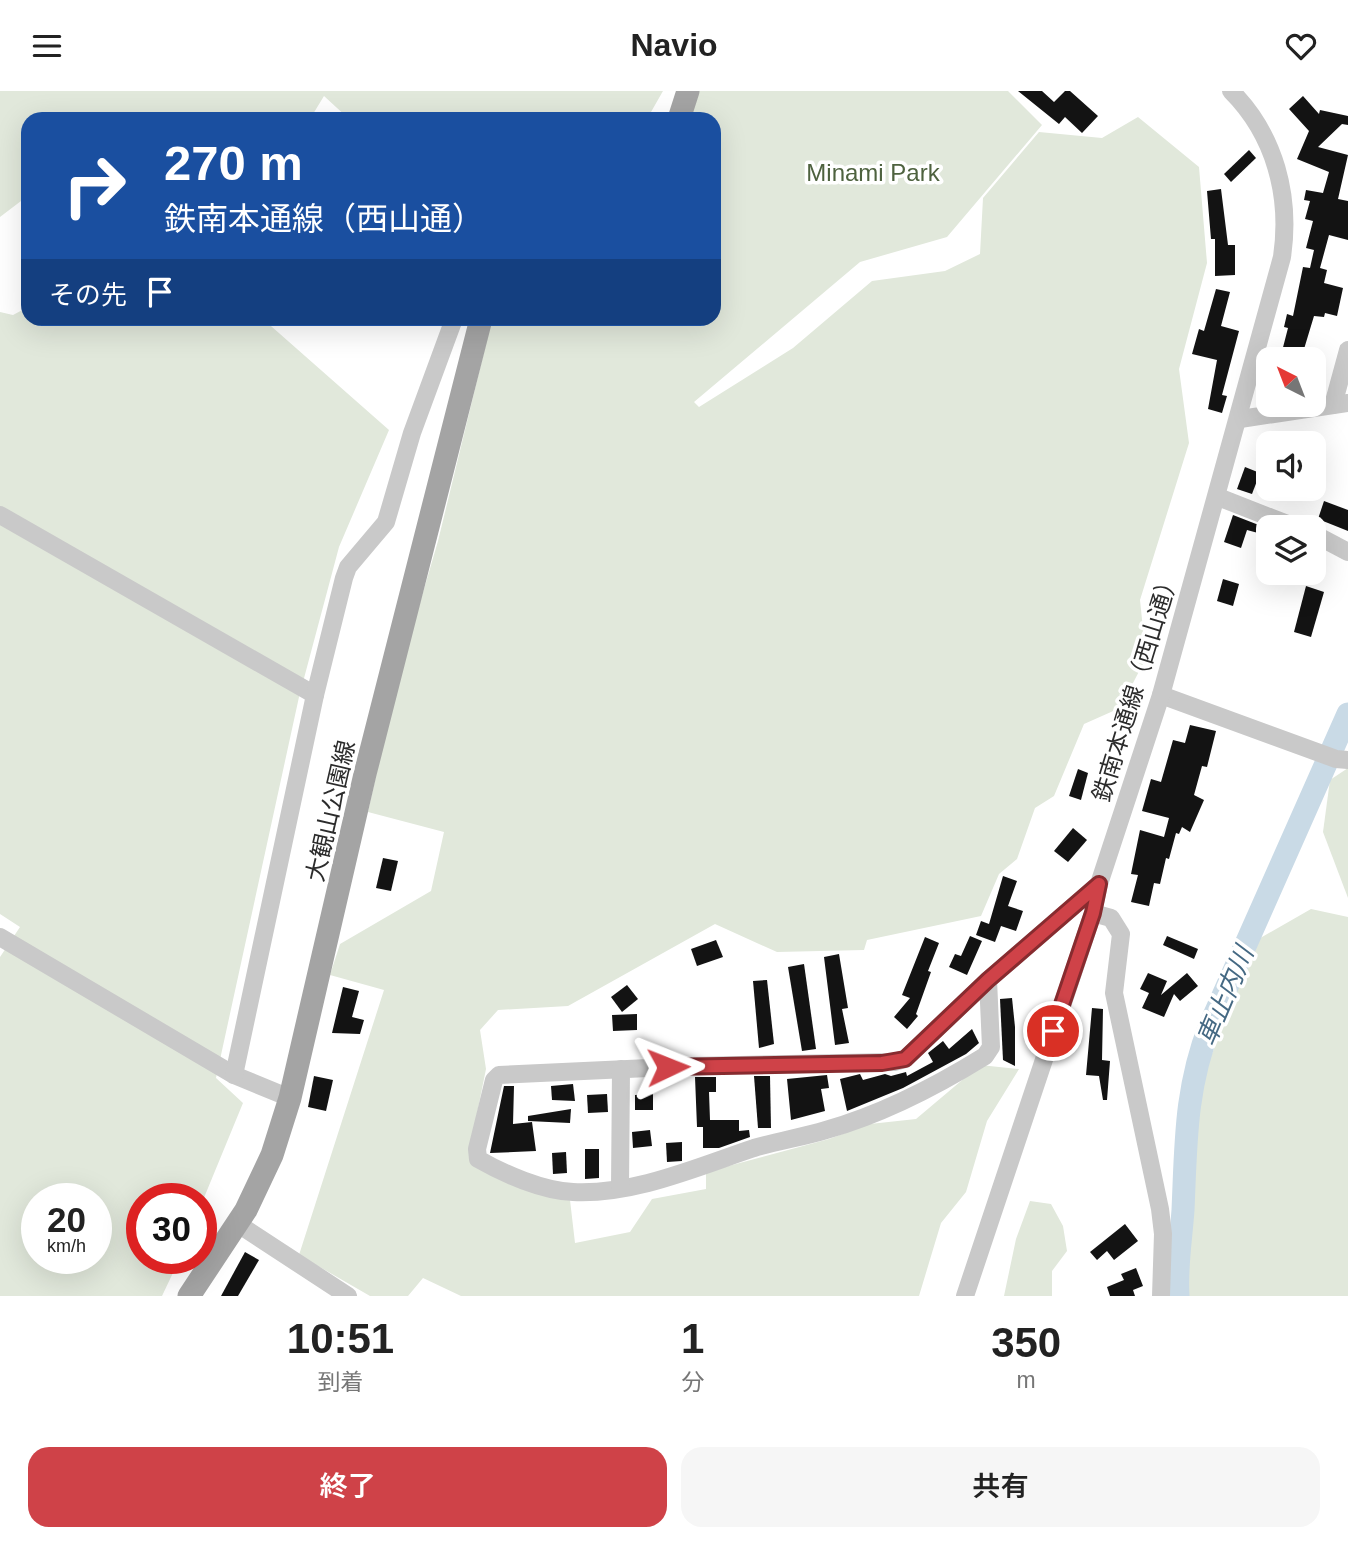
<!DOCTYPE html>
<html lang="ja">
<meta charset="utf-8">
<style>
:root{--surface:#fff;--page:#f6f6f6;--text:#222;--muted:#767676;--accent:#cf4248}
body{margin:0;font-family:Helvetica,"Noto Sans JP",sans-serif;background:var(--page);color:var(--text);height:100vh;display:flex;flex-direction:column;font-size:26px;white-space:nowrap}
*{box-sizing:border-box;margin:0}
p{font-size:23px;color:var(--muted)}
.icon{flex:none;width:38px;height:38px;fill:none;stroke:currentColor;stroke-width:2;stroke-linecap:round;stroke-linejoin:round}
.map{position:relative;height:1205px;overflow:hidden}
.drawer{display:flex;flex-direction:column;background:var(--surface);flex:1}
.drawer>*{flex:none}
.top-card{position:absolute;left:21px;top:21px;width:700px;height:214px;border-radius:21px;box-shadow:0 7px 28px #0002;background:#1a4fa0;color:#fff;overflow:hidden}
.needle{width:46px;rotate:318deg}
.tools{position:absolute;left:1256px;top:256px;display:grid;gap:14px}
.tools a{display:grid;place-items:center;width:70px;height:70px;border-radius:14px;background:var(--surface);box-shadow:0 7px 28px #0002;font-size:35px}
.speed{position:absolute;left:21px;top:1092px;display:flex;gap:14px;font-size:35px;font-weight:700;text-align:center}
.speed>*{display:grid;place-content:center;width:91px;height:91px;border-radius:50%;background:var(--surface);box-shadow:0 7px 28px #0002;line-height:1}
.speed small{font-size:18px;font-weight:400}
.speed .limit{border:10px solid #d22;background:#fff;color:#111}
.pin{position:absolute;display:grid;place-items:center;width:60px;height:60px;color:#fff;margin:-30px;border:4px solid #fff;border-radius:50%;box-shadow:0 2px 7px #0007}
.me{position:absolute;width:77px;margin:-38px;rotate:88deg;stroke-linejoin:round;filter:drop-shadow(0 0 5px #0008)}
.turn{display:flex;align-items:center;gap:24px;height:147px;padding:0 28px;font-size:32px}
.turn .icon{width:91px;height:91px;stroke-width:2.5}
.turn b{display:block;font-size:49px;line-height:60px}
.then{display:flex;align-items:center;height:66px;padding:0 28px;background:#0003;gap:14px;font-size:26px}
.eta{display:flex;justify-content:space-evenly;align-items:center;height:119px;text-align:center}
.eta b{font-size:42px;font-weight:600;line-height:49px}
.primary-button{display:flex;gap:14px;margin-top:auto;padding:14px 28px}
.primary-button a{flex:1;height:80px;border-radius:21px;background:var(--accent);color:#fff;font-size:28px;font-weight:600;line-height:80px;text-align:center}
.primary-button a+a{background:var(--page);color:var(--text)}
header{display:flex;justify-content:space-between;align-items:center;height:91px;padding:0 28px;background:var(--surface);font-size:32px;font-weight:600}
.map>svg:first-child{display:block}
.green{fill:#e1e8db;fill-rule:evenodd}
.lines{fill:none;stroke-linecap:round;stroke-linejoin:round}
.river{stroke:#c9dae6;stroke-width:23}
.building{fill:#131313}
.minor{stroke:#c9c9c9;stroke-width:18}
.major{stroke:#a4a4a4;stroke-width:23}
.route-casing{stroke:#872b2f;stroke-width:18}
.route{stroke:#cf4248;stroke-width:12}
.labels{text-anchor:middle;stroke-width:7;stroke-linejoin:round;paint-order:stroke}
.park-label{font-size:24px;fill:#4e623f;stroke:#fff}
.street-label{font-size:24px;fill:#2c2c2c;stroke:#fff}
.water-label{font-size:26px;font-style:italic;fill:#456983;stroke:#fff}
</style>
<header><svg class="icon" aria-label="menu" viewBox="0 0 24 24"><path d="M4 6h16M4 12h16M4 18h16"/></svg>Navio<svg class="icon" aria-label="heart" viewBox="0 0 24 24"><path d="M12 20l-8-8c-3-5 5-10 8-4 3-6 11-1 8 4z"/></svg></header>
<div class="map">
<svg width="1348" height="1205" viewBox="0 0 1348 1205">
<rect width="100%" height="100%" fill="#fff"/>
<g class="green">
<polygon points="0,0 663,0 647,28 349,28 324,5 310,28 28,28 28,115 21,110 0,126"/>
<polygon points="699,0 1008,0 1042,34 947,146 860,171 694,311 699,316 793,257 872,190 945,180 980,163 983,107 1039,41 1102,47 1138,26 1199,76 1207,172 1179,278 1189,352 1140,509 1146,567 1120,617 1084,633 1054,705 1035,717 1017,768 999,783 981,825 867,849 864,859 777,861 715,833 568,915 498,919 480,939 486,978 470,1057 570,1109 575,1152 630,1141 652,1108 706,1098 706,1081 829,1048 870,1033 916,1028 980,974 1019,978 987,1030 966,1101 941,1132 919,1205 461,1205 423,1187 408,1205 370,1205 299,1164 384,899 330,884 340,853 431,800 444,741 368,721 396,594 438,450 492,228 714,228 714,28 690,28"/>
<path d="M28 216V228H263L389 339 339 456 299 606 216 987 243 1012 201 1114V1108H142V1167H180L162 1205H0V866L20 836 0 823V221L13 224ZM37 1108H96V1167H37Z"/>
<polygon points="1348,677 1348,807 1323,741 1330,689"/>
<polygon points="1311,818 1348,826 1348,1205 1184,1205 1182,1176 1191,1119 1195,1028 1210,968 1255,850"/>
<polygon points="1030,1110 1051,1113 1063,1135 1067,1160 1052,1180 1052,1205 1004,1205 1016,1148"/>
</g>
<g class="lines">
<path class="river" d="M1178 1205C1176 1176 1181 1148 1183 1119 1186 1052 1185 998 1210 934L1348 623"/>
</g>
<g class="building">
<polygon points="1018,0 1042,0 1054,11 1065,0 1070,0 1098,25 1082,42 1065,26 1059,33"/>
<polygon points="1303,5 1319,23 1320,19 1348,25 1348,34 1342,33 1318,56 1348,64 1338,108 1348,110 1348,149 1329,144 1320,177 1327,179 1324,192 1343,197 1337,225 1325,222 1324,226 1314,225 1301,268 1280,268 1288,237 1284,236 1287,223 1293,225 1303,176 1310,177 1314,159 1306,157 1313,130 1305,128 1310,110 1304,109 1306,99 1323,102 1329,81 1297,68 1309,40 1289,18"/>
<polygon points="1249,59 1256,67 1231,91 1224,83"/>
<polygon points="1221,98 1228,154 1235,154 1235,184 1215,185 1215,148 1211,148 1207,100"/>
<polygon points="1216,198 1230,201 1221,235 1239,240 1222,304 1227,305 1222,322 1208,318 1217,269 1192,263 1199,238 1204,240"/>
<polygon points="1245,376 1260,382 1252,403 1237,398"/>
<polygon points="1324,410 1348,419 1348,440 1318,428"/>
<polygon points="1233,424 1269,438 1269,445 1247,439 1241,457 1224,451"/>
<polygon points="1223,488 1239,493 1233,515 1217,510"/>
<polygon points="1306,495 1324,501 1311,546 1294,541"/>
<polygon points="1190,634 1216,640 1207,676 1202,675 1194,704 1204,709 1190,741 1182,736 1179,743 1176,742 1169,768 1166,767 1160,793 1154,792 1149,815 1131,811 1138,784 1131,783 1140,739 1164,746 1169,727 1142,720 1151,688 1161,691 1173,649 1185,652"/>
<polygon points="1078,678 1088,682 1081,709 1069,705"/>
<polygon points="1073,737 1087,749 1068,771 1054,760"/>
<polygon points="383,767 398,770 391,800 376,797"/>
<polygon points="1003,785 1017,790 1008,815 1023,820 1016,840 1001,835 995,851 976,844 981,830 989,833"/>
<polygon points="970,845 982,850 967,884 949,876 955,863 961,865"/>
<polygon points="1167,845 1198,858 1194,868 1163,854"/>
<polygon points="925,846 939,852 928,880 931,881 916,923 918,925 907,938 894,926 910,907 902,904"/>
<polygon points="716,849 723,866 697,875 691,858"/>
<polygon points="839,863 848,917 842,918 849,952 835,954 824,866"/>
<polygon points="804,873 816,958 802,960 788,876"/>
<polygon points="1148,882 1167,890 1161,904 1187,882 1198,895 1180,910 1174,903 1164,926 1142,917 1149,902 1140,898"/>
<polygon points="767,889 774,953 759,957 753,890"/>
<polygon points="627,894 638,908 622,921 611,906"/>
<polygon points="343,896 359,900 352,926 364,929 360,943 332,942"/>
<polygon points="1012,907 1015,936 1015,975 1003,969 1000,908"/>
<polygon points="1092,917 1103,918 1102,969 1110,970 1107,1009 1103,1009 1099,985 1086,984"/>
<polygon points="637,923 637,939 613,940 612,924"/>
<polygon points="972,938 979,952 966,963 903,997 847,1020 840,988 860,983 863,989 885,983 891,985 906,981 907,985 933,971 928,962 943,950 949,958"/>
<polygon points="827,984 829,997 821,998 825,1020 791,1029 787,988"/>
<polygon points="314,985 333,989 326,1020 308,1016"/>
<polygon points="754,985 770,985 771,1037 758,1037"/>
<polygon points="695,986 716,986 716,1001 709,1001 710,1029 739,1029 739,1040 749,1039 750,1046 719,1057 703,1057 703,1036 697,1036"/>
<polygon points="573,993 575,1010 552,1009 551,995"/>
<polygon points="504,995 514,995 513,1033 532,1031 536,1060 490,1062"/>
<polygon points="607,1003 608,1021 588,1022 587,1004"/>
<polygon points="653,1003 653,1019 635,1019 635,1004"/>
<polygon points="571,1018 570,1032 528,1030 528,1025"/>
<polygon points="650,1039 652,1055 633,1057 632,1041"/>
<polygon points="682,1051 682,1070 667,1071 666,1052"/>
<polygon points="585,1058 599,1058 599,1087 585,1088"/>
<polygon points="566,1061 567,1082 553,1083 552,1062"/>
<polygon points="1125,1133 1138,1150 1114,1169 1107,1160 1097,1169 1090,1161"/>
<polygon points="245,1161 259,1169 238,1205 221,1205"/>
<polygon points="1136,1177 1143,1195 1133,1199 1135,1205 1110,1205 1107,1196 1124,1189 1121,1183"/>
</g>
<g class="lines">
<g class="minor">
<polyline points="1333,314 1348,259"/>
<polyline points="1240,328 1348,312"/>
<polyline points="1218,406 1295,436"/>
<polyline points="0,424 315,604"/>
<polyline points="1314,443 1348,461"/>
<polyline points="1161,604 1336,668 1348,669"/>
<polyline points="1093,822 1111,827 1121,843 1114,902 1160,1118 1163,1143 1161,1205"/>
<polyline points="0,846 234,984 290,1007"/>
<path d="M988 889 991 956 985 965C935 996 883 1023 826 1039 803 1046 778 1050 754 1057 697 1076 634 1104 573 1101 543 1100 504 1083 478 1068L477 1058 494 989 499 984 692 975 894 971 905 968Z"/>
<polyline points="988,889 1099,793"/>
<polyline points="234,984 315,604 344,487 348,476 386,431 412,342 454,228"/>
<polyline points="620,1096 621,978"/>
<polyline points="238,1133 348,1205"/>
<path d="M965 1205 1093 822 1099 793 1161 604 1282 166C1291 105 1275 44 1231 0"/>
</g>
<g class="major">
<polyline points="679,28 688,0"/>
<polyline points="189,1205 246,1119 272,1064 290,1007 365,683 481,228"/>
</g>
</g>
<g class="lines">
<defs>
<polyline id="route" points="668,976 882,972 905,968 988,889 1099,793 1093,822 1053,940"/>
</defs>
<use href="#route" class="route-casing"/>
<use href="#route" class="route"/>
</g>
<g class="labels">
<g class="park-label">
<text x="873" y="90">Minami Park</text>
</g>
<g class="street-label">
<text transform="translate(1136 595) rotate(-73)" y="8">鉄南本通線（西山通）</text>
<text transform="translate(331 720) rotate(-77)" y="8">大観山公園線</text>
</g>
<g class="water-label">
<text transform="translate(1225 905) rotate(-67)" y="9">車止内川</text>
</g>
</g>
</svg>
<div class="tools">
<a><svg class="needle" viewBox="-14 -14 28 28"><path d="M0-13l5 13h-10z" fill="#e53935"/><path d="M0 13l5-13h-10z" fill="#767676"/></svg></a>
<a><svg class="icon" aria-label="sound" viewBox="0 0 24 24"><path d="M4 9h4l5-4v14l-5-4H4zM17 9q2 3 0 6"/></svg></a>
<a><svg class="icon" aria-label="layers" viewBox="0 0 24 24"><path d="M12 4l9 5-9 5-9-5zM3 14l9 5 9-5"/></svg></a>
</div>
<div class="speed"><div>20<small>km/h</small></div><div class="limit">30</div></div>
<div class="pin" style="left:1053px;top:940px;background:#d93025"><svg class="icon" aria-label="arrive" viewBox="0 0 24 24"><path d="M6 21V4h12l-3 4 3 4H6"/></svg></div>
<svg class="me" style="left:668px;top:976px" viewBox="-20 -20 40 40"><path d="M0-17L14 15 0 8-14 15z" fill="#cf4248" stroke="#fff" stroke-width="4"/></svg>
<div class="top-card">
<div class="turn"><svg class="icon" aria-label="right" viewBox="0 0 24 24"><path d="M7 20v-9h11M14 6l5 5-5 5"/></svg><div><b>270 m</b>鉄南本通線（西山通）</div></div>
<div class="then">その先<svg class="icon" aria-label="arrive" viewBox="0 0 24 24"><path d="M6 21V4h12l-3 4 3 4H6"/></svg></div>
</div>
</div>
<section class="drawer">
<div class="eta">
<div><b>10:51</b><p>到着</p></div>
<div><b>1</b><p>分</p></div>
<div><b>350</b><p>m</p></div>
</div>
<div class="primary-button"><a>終了</a><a>共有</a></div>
</section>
